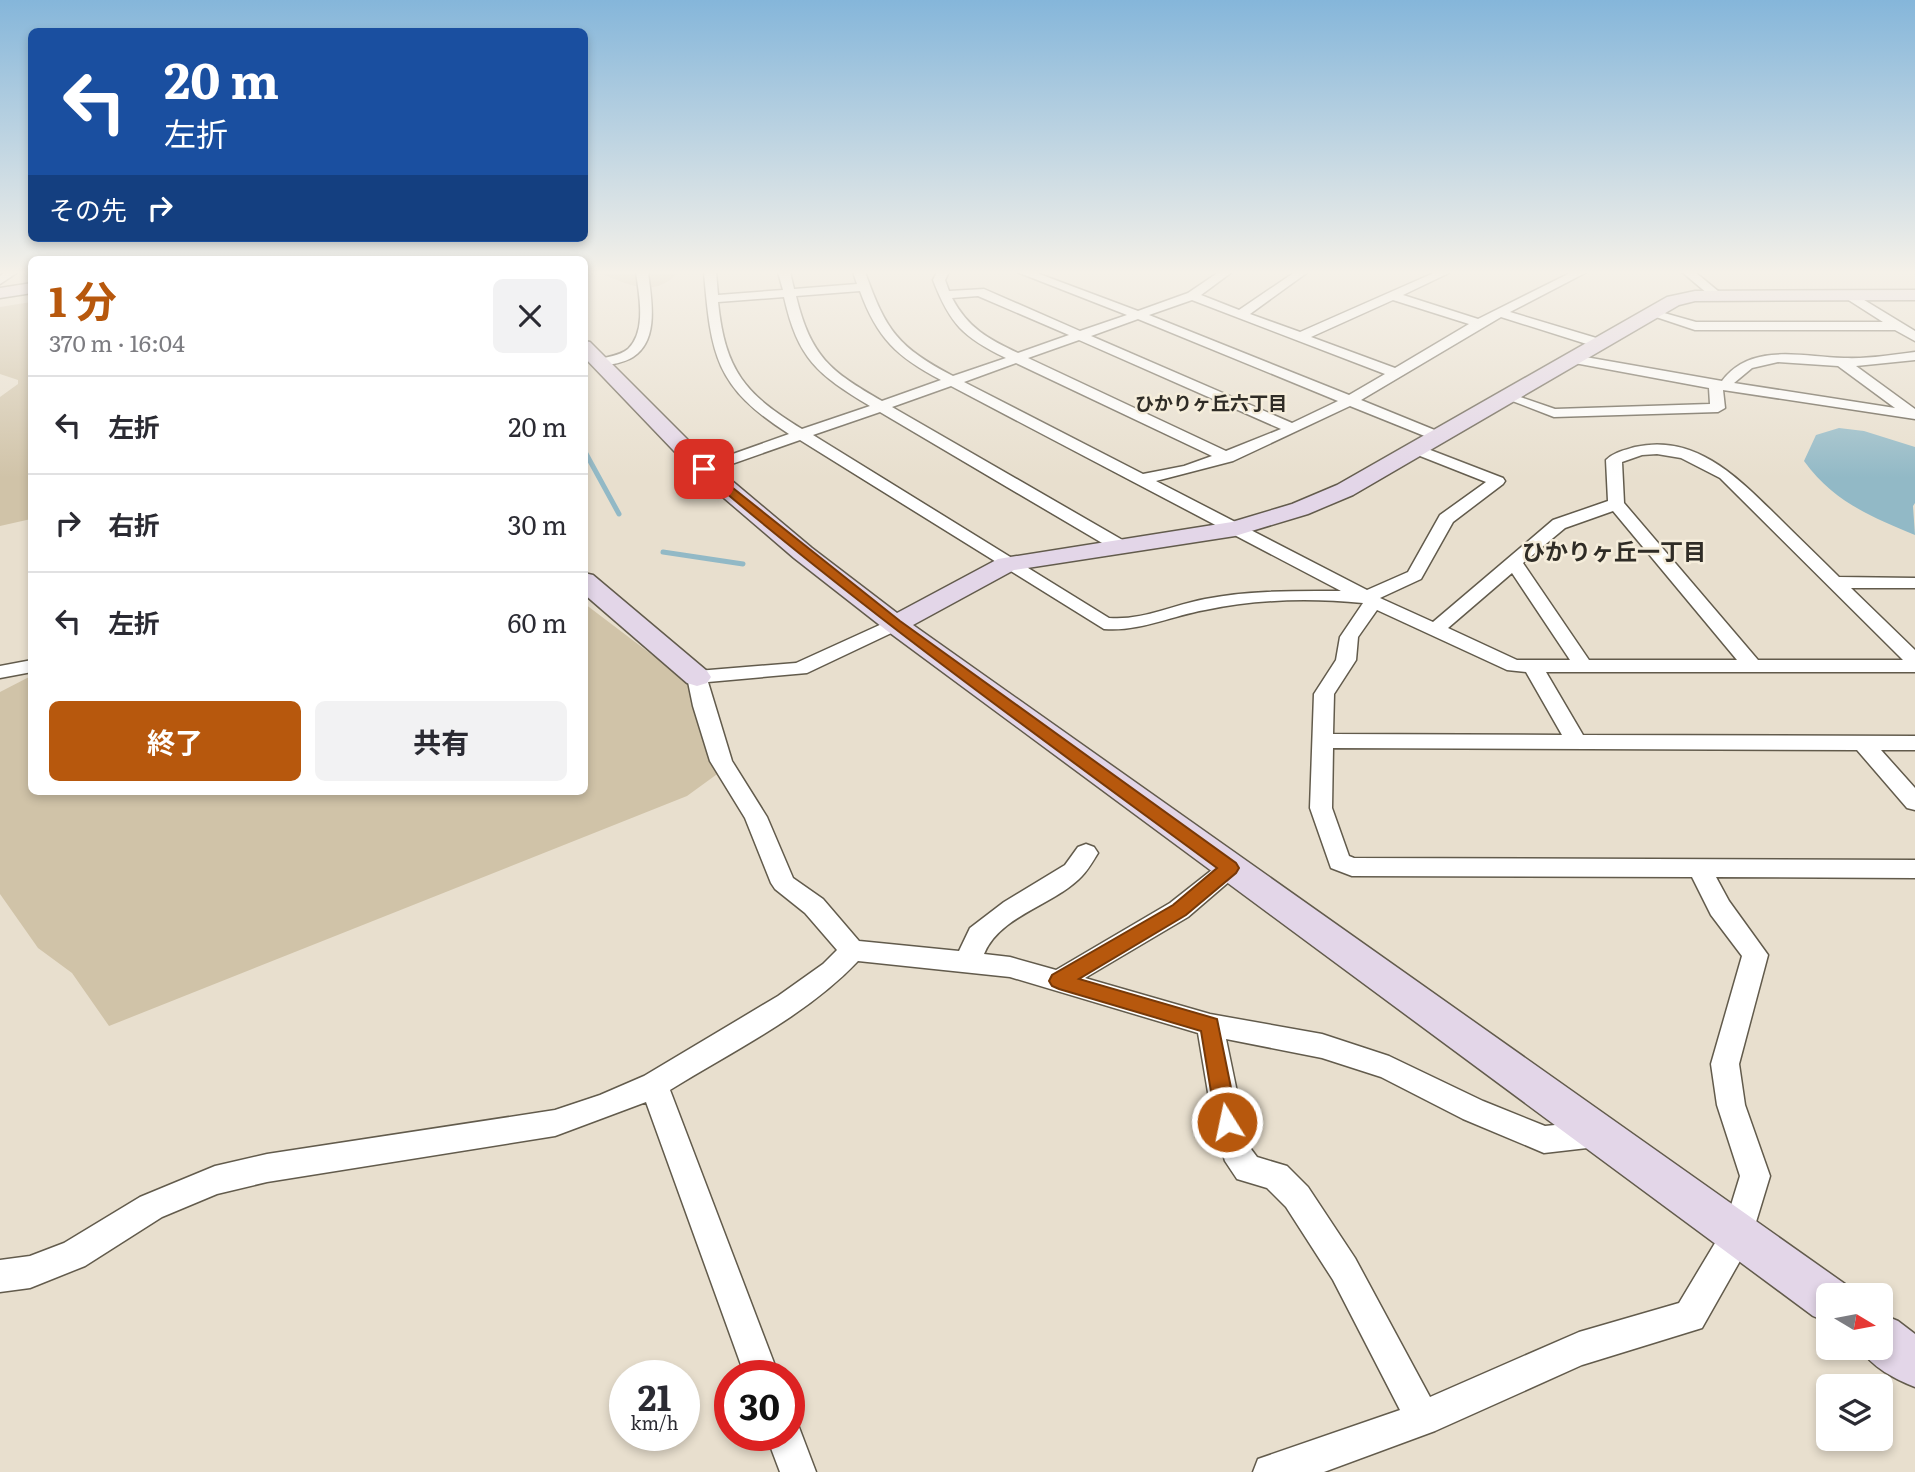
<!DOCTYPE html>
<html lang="ja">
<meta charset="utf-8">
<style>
:root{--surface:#fff;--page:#f2f2f3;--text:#2b2b33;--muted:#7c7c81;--line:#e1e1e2;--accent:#b7580d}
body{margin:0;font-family:Literata,"Noto Sans JP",serif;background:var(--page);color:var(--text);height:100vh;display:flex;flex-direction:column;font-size:26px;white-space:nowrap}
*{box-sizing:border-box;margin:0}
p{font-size:23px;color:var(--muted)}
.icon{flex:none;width:38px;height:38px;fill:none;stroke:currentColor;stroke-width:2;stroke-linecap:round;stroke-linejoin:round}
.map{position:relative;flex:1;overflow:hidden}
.side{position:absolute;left:28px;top:256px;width:560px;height:539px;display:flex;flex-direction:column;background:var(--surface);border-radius:10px;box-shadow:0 4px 10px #0003}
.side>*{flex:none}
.guide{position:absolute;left:28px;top:28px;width:560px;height:214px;border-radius:10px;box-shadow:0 4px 10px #0003;background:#1a4fa0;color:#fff;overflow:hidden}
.needle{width:46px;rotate:100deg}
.buttons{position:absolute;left:1816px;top:1283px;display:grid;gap:14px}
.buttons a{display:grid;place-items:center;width:77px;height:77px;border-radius:10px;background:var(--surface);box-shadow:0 4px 10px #0003;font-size:35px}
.speed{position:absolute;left:609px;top:1360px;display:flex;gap:14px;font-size:35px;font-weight:700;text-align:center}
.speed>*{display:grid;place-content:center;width:91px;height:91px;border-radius:50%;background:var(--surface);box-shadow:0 4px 10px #0003;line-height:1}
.speed small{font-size:18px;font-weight:400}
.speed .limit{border:10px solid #d22;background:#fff;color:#111}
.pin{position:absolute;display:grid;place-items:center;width:60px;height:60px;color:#fff;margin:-30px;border-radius:14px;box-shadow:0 4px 10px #0006}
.me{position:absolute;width:77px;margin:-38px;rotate:350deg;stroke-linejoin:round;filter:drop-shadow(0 0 5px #0008)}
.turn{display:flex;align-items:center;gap:24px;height:147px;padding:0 21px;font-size:32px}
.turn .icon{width:91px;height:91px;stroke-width:2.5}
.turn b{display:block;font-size:49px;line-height:60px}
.then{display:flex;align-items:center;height:66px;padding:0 21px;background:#0003;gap:14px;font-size:26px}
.round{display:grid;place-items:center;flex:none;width:74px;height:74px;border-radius:10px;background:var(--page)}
.headline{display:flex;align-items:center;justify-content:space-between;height:119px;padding:0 21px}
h1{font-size:42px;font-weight:700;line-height:52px;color:var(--accent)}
.action{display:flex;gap:14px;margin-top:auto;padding:14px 21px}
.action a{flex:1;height:80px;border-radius:10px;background:var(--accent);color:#fff;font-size:28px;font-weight:700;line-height:80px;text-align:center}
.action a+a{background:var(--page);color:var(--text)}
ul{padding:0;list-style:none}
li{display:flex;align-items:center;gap:21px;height:98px;padding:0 21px;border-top:2px solid var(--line)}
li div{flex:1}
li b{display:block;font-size:26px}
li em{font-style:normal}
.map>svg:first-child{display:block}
.green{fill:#d0c3a8}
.water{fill:#92b9c6}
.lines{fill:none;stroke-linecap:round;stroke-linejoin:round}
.stream{stroke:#92b9c6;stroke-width:5}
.street-casing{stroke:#625b4c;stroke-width:3}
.secondary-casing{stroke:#625b4c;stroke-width:3}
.street{fill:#fff;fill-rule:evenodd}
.secondary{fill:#e3d6e8;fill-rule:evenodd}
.route{fill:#b7580d;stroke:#773908;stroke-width:2}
.labels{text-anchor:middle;stroke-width:5;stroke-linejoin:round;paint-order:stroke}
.far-neighbourhood-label{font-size:19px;font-weight:bold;fill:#2f2c26;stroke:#f5eddb}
.neighbourhood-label{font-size:23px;font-weight:bold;fill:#2f2c26;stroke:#f5eddb}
</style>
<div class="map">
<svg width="1915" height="1472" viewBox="0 0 1915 1472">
<rect width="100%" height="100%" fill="#e8dfce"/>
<g class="green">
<path d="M597 272H679C652 300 629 284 597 272Z"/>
<polygon points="31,302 31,519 0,526 0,397 18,384 18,380 0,374 0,307"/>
<polygon points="585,604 705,695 720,772 687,796 109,1026 72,973 38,948 0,894 0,692 31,676 32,791 584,791"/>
</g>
<path class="water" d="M1839 428 1864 431 1915 447V503L1913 506 1915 535C1870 516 1834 502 1804 461L1816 435Z"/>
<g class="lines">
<g class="stream">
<polyline points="584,450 619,514"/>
<polyline points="663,552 743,564"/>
</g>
<defs>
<g id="street">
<polygon points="5,272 18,272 0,284 0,276"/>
<path d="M636 272H648C651 298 660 340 633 357 624 363 611 364 601 367L596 366V360C606 357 620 356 628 349 647 331 639 295 636 272Z"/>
<path d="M704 272H716L718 295 783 290 778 272H790L794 289 857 284 853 272H865C886 331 898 347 953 376L1006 358C963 337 950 324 933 280L937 272H949L945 280 949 291 984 289 1080 331 1127 315 1017 272H1034L1138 311 1188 293 1219 272H1232L1201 295 1239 310 1295 272H1308L1250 314 1300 332 1436 272H1451L1403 295 1478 319 1572 272H1587L1510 312 1603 340V346H1593L1501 317 1361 400 1442 433 1444 436 1442 439H1432L1350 406 1233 461 1156 481 1367 590 1408 572 1440 515 1486 482 1410 452 1407 449 1410 446H1420L1503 478 1505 481 1503 484 1453 522 1421 579 1380 598 1433 622 1553 520 1608 501 1606 460C1614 452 1625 450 1635 447 1696 433 1739 479 1778 517 1798 537 1819 557 1839 577L1915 578V588H1851L1915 650V672H1546L1583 735 1915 736V750H1881L1915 788V810L1907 808 1857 750 1333 748 1332 808 1349 856 1354 858 1915 860V878L1716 877 1729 901 1768 955 1739 1064 1745 1105 1770 1176 1749 1245 1702 1328 1582 1365 1435 1431 1324 1472H1253L1258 1459 1400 1410 1333 1280 1286 1207 1267 1188 1237 1179 1225 1161 1213 1122 1198 1033 1010 977 858 961C806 1016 733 1051 670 1090L779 1376H745L646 1102 555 1136 267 1182 217 1194 162 1217 85 1266 30 1288 0 1292V1260L30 1256 64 1243 140 1197 215 1166 267 1154 555 1110 600 1095 644 1076 778 996 823 964 837 950 805 913 775 889 771 883 745 818 710 761 693 706 687 677 690 673 697 671 796 663 895 618 904 624 902 628 807 673 708 682 732 761 767 817 793 878 823 899 859 941 959 951 970 928 1004 902 1065 865 1078 847 1086 844 1094 847 1098 853C1093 861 1088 870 1082 876 1055 905 1000 915 984 954L1010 957 1056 970 1170 903 1222 862 1230 859 1238 862 1242 868 1238 874 1188 917 1085 978 1210 1014 1322 1034 1389 1056 1483 1101 1545 1126 1596 1121 1606 1125 1611 1134 1606 1143 1596 1147 1544 1153 1463 1119 1381 1077 1322 1058 1226 1039 1248 1145 1257 1157 1287 1166 1308 1187 1355 1258 1430 1397 1579 1332 1679 1303 1724 1228 1740 1176 1717 1105 1711 1064 1742 956 1711 915 1692 877 1352 876 1331 868 1310 808 1314 694 1336 660 1340 637 1363 603C1311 598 1256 599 1205 610 1171 616 1139 632 1104 629L800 440 709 472H699L696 469 699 466 789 434C715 387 711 355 704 272ZM860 291C877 338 897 357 941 380L882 401C830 371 811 357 796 296ZM978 296 1069 335 1018 353C988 339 968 328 952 298ZM784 297C798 359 817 374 870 406L802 429C745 394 725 371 718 302ZM1192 300 1385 374 1349 395 1149 315ZM1393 300 1469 324 1395 368 1311 337ZM1138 319 1338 401 1292 423 1091 336ZM1079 340 1281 429 1226 451 1028 358ZM1016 363 1212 456 1184 466 1143 474 964 382ZM951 386 1341 591C1295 591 1250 590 1205 599 1173 605 1141 621 1109 618L813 435 880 412 1114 550H1126L1129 546 1126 542 892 407ZM1657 454 1681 458 1720 478 1903 660H1758L1624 503 1622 462 1642 455ZM1613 511 1737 660H1589L1523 563 1565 528ZM1512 573 1570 660H1517L1448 628ZM1377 610 1507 670 1526 672 1562 735 1333 734 1334 694 1356 660 1358 637Z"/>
<polygon points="1682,272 1695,272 1724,296 1714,299"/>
<polygon points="1851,292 1915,331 1915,341 1895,330 1695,330 1644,313 1650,309 1696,322 1883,322 1847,299 1845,296"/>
<path d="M1915 352V360L1856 366 1915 409V419L1723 390 1725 408 1718 412 1554 417 1502 397 1509 393 1555 409 1710 404 1709 388 1569 362V356L1574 355 1722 381C1751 342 1802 357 1844 358 1868 359 1891 355 1915 352ZM1778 362 1838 366 1895 408 1734 383 1752 368Z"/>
<polygon points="32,660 32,672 0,678 0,666"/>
<polygon points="789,1419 797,1422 816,1472 780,1472 766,1435 789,1435"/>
</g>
<g id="secondary">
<polygon points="32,283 32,293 0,298 0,288"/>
<polygon points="1915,290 1915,300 1695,301 1679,305 1353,495 1308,514 1235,536 1014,570 913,625 1845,1284 1850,1295 1829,1295 1829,1323 1813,1316 886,630 794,558 696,474 584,357 584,341 590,342 712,464 812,548 897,613 998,559 1232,522 1292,504 1337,485 1667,297 1695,291"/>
<polygon points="584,573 593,575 707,671 711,677 707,683 697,686 687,683 584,594"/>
<path d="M1881 1314 1898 1321 1915 1334V1387C1897 1380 1869 1366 1861 1348H1881Z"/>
</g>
</defs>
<use href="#street" class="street-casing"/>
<use href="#secondary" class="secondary-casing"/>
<use href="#street" class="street"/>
<use href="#secondary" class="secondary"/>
</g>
<linearGradient id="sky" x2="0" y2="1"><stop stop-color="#85b6da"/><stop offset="0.57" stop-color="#f5f1e9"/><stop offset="1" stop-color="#f5f1e9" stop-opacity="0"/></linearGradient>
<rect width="1915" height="478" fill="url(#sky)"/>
<path class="route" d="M704 465 900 621 1236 863 1239 868 1236 873 1186 915 1079 979 1217 1019 1238 1122 1235 1129 1227 1132 1219 1129 1216 1122 1201 1031 1059 989 1052 986 1049 981 1052 975 1173 905 1217 868C1042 739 866 613 700 471L698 469Z"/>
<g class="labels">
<g class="far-neighbourhood-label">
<text x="1211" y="410">ひかりヶ丘六丁目</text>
</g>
<g class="neighbourhood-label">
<text x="1614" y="560">ひかりヶ丘一丁目</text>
</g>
</g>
</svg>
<div class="buttons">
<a><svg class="needle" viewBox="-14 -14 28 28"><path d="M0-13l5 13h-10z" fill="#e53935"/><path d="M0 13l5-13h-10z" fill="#7c7c81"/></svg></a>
<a><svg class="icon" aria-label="layers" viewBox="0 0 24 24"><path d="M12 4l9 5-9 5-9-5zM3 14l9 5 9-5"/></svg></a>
</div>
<div class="speed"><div>21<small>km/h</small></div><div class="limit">30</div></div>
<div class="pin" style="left:704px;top:469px;background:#d93025"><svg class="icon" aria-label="arrive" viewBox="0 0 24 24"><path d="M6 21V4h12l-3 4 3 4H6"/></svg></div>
<svg class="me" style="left:1227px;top:1122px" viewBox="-20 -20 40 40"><circle r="17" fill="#b7580d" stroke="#fff" stroke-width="3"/><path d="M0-11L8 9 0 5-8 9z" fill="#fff"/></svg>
<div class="guide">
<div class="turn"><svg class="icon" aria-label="left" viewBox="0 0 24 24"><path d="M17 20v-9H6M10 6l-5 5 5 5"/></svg><div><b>20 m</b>左折</div></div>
<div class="then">その先<svg class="icon" aria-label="right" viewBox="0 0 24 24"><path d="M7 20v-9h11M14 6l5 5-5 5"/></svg></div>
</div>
<section class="side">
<div class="headline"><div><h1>1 分</h1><p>370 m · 16:04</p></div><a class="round"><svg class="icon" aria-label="close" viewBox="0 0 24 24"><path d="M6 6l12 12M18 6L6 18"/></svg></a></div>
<ul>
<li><svg class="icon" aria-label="left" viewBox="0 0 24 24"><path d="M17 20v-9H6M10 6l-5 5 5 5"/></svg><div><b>左折</b></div><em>20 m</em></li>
<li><svg class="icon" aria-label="right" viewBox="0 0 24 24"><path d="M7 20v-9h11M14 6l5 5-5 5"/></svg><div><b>右折</b></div><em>30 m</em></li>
<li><svg class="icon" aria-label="left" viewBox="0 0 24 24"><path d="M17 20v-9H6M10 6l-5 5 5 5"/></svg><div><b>左折</b></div><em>60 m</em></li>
</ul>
<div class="action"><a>終了</a><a>共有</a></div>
</section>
</div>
